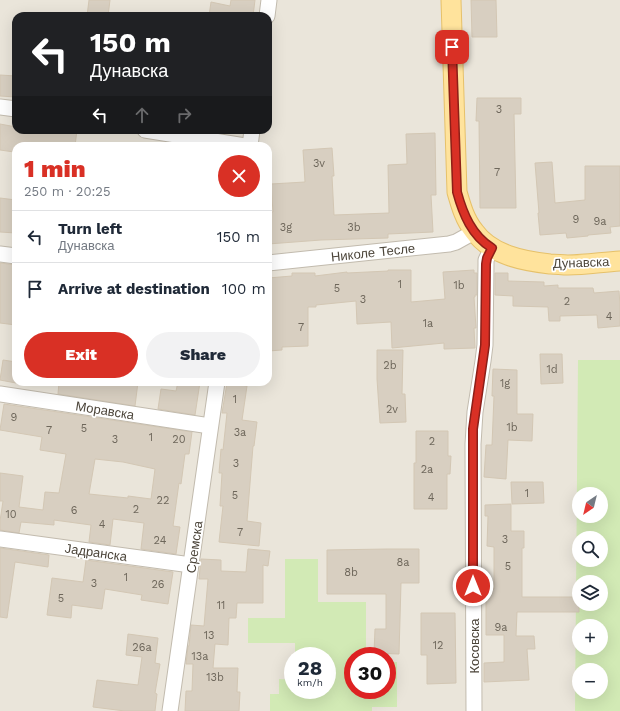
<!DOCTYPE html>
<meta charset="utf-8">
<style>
:root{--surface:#fff;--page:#f2f2f3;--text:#1f2937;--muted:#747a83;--line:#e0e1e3;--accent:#d93025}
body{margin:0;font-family:"Work Sans",sans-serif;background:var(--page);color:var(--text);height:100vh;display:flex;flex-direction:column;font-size:15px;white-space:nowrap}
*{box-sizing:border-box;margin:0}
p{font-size:13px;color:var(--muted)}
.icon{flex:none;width:22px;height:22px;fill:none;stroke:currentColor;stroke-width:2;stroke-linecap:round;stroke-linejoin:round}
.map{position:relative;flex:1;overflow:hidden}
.side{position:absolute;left:12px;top:142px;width:260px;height:244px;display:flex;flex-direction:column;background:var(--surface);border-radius:12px;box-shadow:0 4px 16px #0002}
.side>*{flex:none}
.hud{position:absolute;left:12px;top:12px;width:260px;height:122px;border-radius:12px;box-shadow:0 4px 16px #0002;background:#202124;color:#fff;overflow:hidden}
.needle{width:26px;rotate:215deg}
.tools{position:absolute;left:572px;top:487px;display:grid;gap:8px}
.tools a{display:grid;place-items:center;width:36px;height:36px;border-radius:50%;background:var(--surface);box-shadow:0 4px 16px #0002;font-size:20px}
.speed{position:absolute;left:284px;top:647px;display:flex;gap:8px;font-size:20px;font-weight:700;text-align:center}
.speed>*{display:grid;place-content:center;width:52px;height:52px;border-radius:50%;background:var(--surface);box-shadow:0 4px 16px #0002;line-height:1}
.speed small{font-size:10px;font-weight:400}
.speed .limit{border:6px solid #d22;background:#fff;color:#111}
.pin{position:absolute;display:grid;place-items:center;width:34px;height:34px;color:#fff;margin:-17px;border-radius:8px;box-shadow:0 2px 6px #0006}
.me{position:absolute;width:44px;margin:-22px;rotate:0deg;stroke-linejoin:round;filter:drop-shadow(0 0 3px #0008)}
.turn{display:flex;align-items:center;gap:14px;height:84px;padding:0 12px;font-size:18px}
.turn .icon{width:52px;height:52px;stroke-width:2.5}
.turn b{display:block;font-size:28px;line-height:34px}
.lanes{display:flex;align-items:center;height:38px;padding:0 12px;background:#0003;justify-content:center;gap:20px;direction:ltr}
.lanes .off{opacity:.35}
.round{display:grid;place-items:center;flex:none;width:42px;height:42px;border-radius:21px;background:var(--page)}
.summary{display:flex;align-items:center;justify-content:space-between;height:68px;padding:0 12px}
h1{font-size:24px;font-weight:800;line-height:30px;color:var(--accent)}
.action{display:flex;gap:8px;margin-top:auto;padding:8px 12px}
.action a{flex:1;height:46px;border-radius:24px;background:var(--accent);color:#fff;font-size:16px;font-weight:800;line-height:46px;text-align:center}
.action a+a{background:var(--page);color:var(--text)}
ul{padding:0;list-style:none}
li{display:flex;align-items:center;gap:12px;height:52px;padding:0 12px;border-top:1px solid var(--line)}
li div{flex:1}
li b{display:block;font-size:15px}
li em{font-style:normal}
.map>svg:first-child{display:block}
.residential{fill:#eae5da;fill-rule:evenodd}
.green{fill:#d2eab5;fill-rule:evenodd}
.building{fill:#d8cfc1;stroke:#d3c7b4;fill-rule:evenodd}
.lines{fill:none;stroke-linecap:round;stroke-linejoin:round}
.minor-casing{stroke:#c2bbae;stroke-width:17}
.major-casing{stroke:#e6c16a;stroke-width:21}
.minor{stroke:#fff;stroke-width:15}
.major{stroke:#ffe39c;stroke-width:19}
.route-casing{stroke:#8d1f18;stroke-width:10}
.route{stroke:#d93025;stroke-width:7}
.labels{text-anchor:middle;stroke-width:3.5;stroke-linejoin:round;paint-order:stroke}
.number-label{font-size:11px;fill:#6e675b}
.street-label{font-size:13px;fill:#4b4439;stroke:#fff}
</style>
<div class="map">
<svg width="620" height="711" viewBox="0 0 620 711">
<rect width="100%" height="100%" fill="#f6f3ec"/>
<path class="residential" d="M0 0H620V711H0ZM16 16H268V130H16ZM16 146H268V382H16ZM579 494H601V516H579ZM579 538H601V560H579ZM579 582H601V604H579ZM579 626H601V648H579ZM293 656H327V690H293ZM353 656H387V690H353ZM579 670H601V692H579Z"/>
<g class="green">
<path d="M578 360H620V711H575ZM579 494H601V516H579ZM579 538H601V560H579ZM579 582H601V604H579ZM579 626H601V648H579ZM579 670H601V692H579Z"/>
<polygon points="285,559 318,559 318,602 366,602 366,656 353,656 353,690 387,690 387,662 397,662 397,707 372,707 372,711 270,711 270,694 279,694 279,679 293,680 293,690 327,690 327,656 295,656 295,643 248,643 248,618 285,618"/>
</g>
<g class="building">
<polygon points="89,0 110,0 108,16 87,16"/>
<polygon points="231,0 255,0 253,16 209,16 211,2 230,6"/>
<polygon points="471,0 496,0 497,37 472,37"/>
<polygon points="0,75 16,76 16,97 0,96"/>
<polygon points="477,98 521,98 521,114 514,114 516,208 480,208 479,121 476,121"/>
<polygon points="0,124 16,127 16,130 77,130 75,146 48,143 48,146 16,146 14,152 0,150"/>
<polygon points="435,133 436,195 431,195 433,232 388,234 388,238 321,240 268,244 268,212 273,212 271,184 305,182 303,150 332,148 334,176 332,176 334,215 389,213 388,165 407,164 406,134"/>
<polygon points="552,162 555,203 585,200 585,166 620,166 620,226 610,227 611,233 588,235 588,236 567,238 566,233 540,235 538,213 539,213 535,163"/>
<polygon points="0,198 16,200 16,233 0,232"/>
<polygon points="0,263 16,265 16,325 0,323"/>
<polygon points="388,270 411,270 411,302 445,299 443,272 474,270 474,273 477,273 477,295 475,295 475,297 474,297 476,328 474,328 475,348 444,349 444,343 392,348 391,322 357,324 356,301 316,305 316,307 308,307 308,346 282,347 282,350 268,351 268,278 292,276 292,273 315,273 315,276 347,272 347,273 388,271"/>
<polygon points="495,273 508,273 508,281 544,282 544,286 558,285 558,288 593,288 594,293 619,291 620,305 620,326 598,328 597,315 560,316 560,321 549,321 548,307 513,306 513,296 495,295"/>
<polygon points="377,350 403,350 402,394 405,394 406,422 380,423 377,379"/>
<polygon points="540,354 562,354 563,383 541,384"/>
<polygon points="3,360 16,362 16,383 0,380"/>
<polygon points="493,369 517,370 517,414 533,414 532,441 508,440 506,479 484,477 486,445 492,445 494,396 492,396"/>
<polygon points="59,382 138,382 135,406 58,394"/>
<polygon points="178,382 200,382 195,415 158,409 161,389 176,391"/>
<polygon points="227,383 247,386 242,420 257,422 254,446 253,446 247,521 261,523 259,546 219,542 223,506 220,506 222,473 219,473 221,449 223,450 227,413 222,413"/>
<path d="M4 404 192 432 189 454H185L181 484 179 483 173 526 180 527 176 554 141 549 144 523 113 519 110 545 89 542 91 525 54 520V525L21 522 19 533 0 530V521L3 501H0V473L23 476 19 507 43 510 45 492 59 493 66 454 40 450 42 437 0 430ZM95 459 123 462 155 469 151 499 128 496V498L89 494Z"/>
<polygon points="416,431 448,431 448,456 451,456 450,474 447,474 447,509 414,509 414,463 416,463"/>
<polygon points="511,482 543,482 544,503 512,504"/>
<polygon points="511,504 511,531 524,531 524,548 522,548 522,597 579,597 579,612 517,612 516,636 534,636 535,649 527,649 529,680 484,682 484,663 504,662 504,635 486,635 486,589 494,589 494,547 487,546 488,516 485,516 485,505"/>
<polygon points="0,548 49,555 48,567 15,562 7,618 0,617"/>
<polygon points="248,549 270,551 268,566 263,565 263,603 237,603 236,618 229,618 228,645 215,644 213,668 238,668 237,692 240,692 239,711 185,711 186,691 192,691 193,664 186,664 188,646 189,646 191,625 204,626 208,579 199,579 201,559 221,560 221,571 246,572"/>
<polygon points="387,549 419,549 419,583 401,583 399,654 374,653 375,629 386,629 386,594 327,594 327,550"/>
<polygon points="86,560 173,572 168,604 141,600 142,595 105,589 102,609 72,605 71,618 47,615 52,578 83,582"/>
<polygon points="421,613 455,613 456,683 427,684 427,655 421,655"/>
<polygon points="128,634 158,638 155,663 160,664 155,693 157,694 155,711 125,711 93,707 97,680 138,685 142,657 126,655"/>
</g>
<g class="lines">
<defs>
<g id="minor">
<polyline points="267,16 269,0"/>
<polyline points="0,107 16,109"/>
<polyline points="145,130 245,146"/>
<polyline points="250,146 252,130"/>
<polyline points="0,254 16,256"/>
<polyline points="268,263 449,244 456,242 474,232"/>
<polyline points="0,394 210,426"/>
<polyline points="0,539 191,565"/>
<polyline points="170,711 217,382"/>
<polyline points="474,711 473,444 475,412 483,361 485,345 486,264 486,260 492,248"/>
</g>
<path id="major" d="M451 0 457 192C461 206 465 220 474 231 491 255 523 261 550 264 556 264 562 265 568 265 585 265 603 262 620 261"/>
</defs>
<use href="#minor" class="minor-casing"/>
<use href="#major" class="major-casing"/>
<use href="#minor" class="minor"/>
<use href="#major" class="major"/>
</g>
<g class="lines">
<defs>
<path id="route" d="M452 47 457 192C463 214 472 236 492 248L487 258 486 264 485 345 473 429V586"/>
</defs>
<use href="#route" class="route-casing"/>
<use href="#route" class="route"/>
</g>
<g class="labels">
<g class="number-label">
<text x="499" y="113">3</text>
<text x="319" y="167">3v</text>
<text x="497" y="176">7</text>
<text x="576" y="223">9</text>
<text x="600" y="225">9a</text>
<text x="286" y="231">3g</text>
<text x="354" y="231">3b</text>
<text x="400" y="288">1</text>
<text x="459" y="289">1b</text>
<text x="337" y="292">5</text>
<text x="363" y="303">3</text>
<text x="567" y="305">2</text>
<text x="609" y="320">4</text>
<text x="428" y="327">1a</text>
<text x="301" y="331">7</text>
<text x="390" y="369">2b</text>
<text x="552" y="373">1d</text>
<text x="505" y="387">1g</text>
<text x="235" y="403">1</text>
<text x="392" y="413">2v</text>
<text x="14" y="421">9</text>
<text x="512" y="431">1b</text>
<text x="84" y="432">5</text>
<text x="49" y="434">7</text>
<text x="240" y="436">3a</text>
<text x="151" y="441">1</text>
<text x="115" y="443">3</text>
<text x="179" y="443">20</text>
<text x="432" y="445">2</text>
<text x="236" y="467">3</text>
<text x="427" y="473">2a</text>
<text x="527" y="497">1</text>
<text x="235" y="499">5</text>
<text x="431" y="501">4</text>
<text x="163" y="504">22</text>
<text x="136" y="513">2</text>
<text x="74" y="514">6</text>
<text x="11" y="518">10</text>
<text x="102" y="528">4</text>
<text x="240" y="536">7</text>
<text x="505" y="543">3</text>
<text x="160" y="544">24</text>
<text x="403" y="566">8a</text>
<text x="508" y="570">5</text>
<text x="351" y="576">8b</text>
<text x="126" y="581">1</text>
<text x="94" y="587">3</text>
<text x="158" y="588">26</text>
<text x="61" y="602">5</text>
<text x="221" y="609">11</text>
<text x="501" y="631">9a</text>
<text x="209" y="639">13</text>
<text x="438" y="649">12</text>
<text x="142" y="651">26a</text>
<text x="200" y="660">13a</text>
<text x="215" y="681">13b</text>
</g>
<g class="street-label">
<text transform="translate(373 252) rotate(-6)" y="5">Николе Тесле</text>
<text transform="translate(581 262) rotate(-2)" y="5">Дунавска</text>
<text transform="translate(105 410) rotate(9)" y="5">Моравска</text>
<text transform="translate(194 547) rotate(-82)" y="5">Сремска</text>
<text transform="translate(96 552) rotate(8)" y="5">Јадранска</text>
<text transform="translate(474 646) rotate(-90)" y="5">Косовска</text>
</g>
</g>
</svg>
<div class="tools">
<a><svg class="needle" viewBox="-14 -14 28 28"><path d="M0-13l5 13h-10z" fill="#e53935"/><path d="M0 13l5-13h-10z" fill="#747a83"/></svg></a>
<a><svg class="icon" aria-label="search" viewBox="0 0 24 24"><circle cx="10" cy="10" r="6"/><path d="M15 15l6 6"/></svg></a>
<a><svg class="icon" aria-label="layers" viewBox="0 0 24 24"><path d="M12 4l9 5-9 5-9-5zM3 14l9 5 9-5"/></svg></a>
<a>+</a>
<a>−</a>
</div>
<div class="speed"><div>28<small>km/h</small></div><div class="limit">30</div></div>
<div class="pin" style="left:452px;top:47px;background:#d93025"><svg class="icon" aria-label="arrive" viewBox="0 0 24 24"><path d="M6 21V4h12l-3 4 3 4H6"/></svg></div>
<svg class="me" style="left:473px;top:586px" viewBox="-20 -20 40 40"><circle r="17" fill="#d93025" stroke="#fff" stroke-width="3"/><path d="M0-11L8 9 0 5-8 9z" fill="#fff"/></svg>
<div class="hud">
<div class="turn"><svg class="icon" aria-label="left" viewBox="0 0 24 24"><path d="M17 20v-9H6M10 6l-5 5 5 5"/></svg><div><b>150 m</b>Дунавска</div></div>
<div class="lanes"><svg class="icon" aria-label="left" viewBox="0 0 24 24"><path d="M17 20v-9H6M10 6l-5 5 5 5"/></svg><svg class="icon off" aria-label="ahead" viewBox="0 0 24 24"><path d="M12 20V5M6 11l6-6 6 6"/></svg><svg class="icon off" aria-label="right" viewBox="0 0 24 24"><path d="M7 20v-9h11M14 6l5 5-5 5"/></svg></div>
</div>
<section class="side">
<div class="summary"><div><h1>1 min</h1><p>250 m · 20:25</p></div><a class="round" style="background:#d93025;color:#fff"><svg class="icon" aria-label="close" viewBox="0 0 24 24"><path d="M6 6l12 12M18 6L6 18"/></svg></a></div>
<ul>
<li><svg class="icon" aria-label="left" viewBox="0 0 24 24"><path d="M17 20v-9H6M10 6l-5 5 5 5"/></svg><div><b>Turn left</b><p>Дунавска</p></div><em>150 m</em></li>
<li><svg class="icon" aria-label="arrive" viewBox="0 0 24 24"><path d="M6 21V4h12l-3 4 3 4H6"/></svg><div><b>Arrive at destination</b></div><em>100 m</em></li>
</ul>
<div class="action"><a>Exit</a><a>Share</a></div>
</section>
</div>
